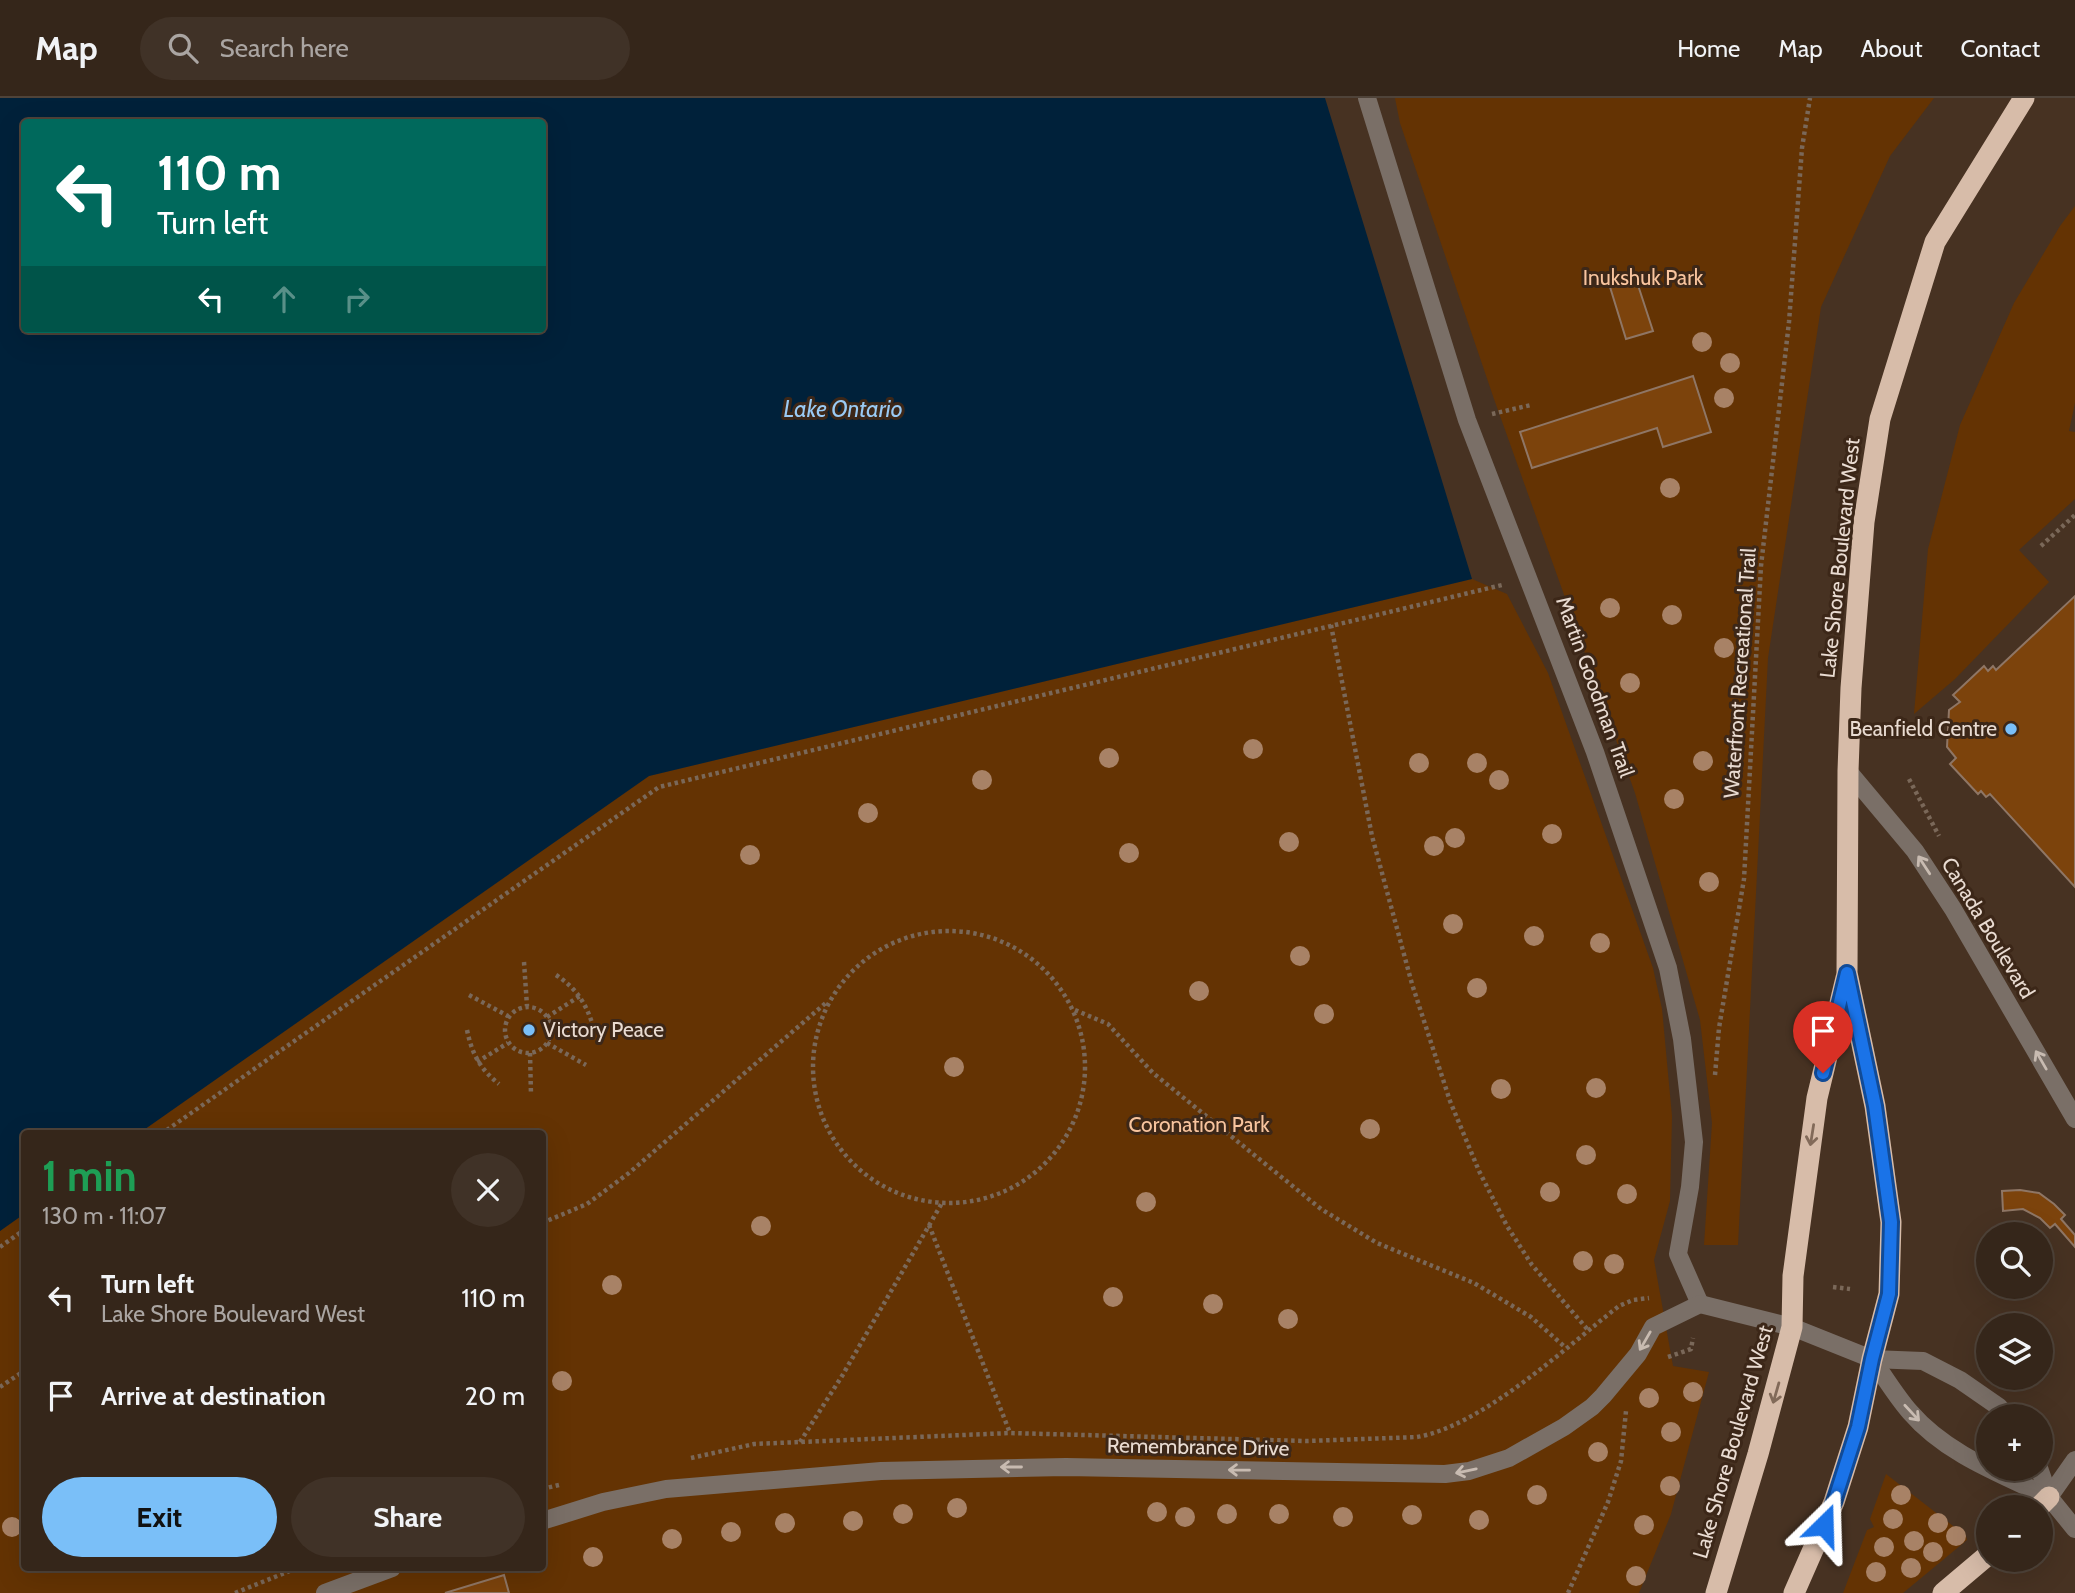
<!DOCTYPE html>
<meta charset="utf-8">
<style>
:root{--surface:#35261a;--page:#403227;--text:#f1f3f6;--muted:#aaa5a2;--line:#4f4339;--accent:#7abff8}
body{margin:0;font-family:Cabin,sans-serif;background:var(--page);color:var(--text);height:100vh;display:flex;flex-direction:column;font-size:26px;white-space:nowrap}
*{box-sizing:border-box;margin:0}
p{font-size:23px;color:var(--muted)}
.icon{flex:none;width:38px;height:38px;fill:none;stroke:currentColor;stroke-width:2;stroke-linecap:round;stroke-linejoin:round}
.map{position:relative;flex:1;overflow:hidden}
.sheet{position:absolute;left:21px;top:1032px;width:525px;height:441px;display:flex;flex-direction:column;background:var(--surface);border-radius:7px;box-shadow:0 7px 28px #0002,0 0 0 2px var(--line)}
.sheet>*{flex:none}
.banner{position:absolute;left:21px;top:21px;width:525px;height:214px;border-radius:7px;box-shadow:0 7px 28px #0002,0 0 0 2px var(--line);background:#00695c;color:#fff;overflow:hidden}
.tools{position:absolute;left:1976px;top:1124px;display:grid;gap:14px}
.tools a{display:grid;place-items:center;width:77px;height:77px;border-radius:50%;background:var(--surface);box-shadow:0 7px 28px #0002,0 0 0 2px var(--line);font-size:35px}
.pin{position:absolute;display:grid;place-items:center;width:60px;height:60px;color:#fff;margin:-72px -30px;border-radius:50% 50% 50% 0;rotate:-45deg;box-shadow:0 0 7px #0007}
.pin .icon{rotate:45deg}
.me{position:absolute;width:77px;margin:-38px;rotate:22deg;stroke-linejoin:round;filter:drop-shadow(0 0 5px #0008)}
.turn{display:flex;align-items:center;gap:24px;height:147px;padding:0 21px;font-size:32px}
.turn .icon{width:91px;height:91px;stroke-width:2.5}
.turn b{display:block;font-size:49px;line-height:60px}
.lanes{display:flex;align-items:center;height:66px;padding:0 21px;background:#0003;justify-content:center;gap:35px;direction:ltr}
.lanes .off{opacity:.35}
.round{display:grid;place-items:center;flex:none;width:74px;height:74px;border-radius:37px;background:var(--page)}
.head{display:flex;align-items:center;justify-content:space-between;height:119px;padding:0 21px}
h1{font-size:42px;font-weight:800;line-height:52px;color:#1e9e55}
.action{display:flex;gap:14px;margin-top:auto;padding:14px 21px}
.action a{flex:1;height:80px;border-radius:42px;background:var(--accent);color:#111;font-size:28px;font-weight:800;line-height:80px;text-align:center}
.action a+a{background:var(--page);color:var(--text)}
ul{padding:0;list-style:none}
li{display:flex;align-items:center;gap:21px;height:98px;padding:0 21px}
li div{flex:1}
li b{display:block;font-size:26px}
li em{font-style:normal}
header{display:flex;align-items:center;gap:42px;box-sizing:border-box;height:98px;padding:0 35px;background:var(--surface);border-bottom:2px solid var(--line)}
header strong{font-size:33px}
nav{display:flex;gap:38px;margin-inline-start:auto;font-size:24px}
.search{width:490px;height:63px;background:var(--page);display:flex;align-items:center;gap:18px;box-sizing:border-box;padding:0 24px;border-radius:38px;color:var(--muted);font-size:26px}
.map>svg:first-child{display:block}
.green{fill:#643303}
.water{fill:#00213a;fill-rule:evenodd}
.building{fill:#7c430c;stroke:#8f7665;stroke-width:2}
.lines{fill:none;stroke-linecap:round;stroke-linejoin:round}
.path{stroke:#7a6859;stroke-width:4.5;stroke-dasharray:3.5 3.5;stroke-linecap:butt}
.minor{stroke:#7a6f67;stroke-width:18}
.highway{stroke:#d7bca9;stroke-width:21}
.tree{fill:#a88266}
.oneway{stroke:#c8bbb1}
.oneway2{stroke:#826a59}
.route-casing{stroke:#114b97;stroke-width:18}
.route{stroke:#1a73e8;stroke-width:12}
.poi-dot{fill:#7abff8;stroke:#3c2718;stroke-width:2.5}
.labels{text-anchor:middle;stroke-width:6;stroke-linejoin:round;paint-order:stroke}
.park-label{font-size:21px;fill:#f8c49e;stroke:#3c2718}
.street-label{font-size:21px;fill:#e9dbd1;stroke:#3c2718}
.poi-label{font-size:21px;fill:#e9dbd1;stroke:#3c2718;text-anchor:end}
.water-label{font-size:23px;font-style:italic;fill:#99caf4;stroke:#3c2718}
</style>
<header>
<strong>Map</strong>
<div class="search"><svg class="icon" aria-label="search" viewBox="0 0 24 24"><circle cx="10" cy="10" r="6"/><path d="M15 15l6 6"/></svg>Search here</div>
<nav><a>Home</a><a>Map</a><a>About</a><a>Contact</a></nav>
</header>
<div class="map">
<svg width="2075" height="1495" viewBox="0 0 2075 1495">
<rect width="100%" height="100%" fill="#473222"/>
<g class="green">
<polygon points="1395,0 1934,0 1890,58 1821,209 1768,560 1738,1147 1704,1147 1712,1025 1700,922 1635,695 1494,301 1400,25"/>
<polygon points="2075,108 2075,305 2069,333 2075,334 2075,401 2019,452 2049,484 1955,581 1914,616 1928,451 1960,327 2014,205 2060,128"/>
<polygon points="1472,481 1507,496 1548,575 1653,870 1662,911 1672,1018 1670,1103 1654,1162 1673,1268 1709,1274 1671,1416 1639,1495 0,1495 0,1133 24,1116 24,1470 542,1470 542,1036 138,1036 649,678"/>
<polygon points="1886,1376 1966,1438 1967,1442 1903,1495 1843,1495 1867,1432 1874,1429 1870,1421"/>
</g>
<path class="water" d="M0 0H1325L1472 481 649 678 138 1036H24V1116L0 1133ZM24 24H542V231H24Z"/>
<g class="building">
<polygon points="1636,181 1653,233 1626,241 1610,189"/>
<polygon points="1693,278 1711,334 1663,349 1657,330 1532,370 1520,334"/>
<polygon points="2075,498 2075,789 1990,696 1986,699 1981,693 1978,696 1950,666 1956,660 1947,649 1949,612 1960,604 1953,597 1984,568 1988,573 1993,568 1996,572"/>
<polygon points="2020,1092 2039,1095 2054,1106 2065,1117 2061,1121 2075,1137 2075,1149 2055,1126 2050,1130 2040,1120 2023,1111 2003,1113 2002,1093"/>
<polygon points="504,1477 509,1495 445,1495"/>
</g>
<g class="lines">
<g class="path">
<polyline points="1492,316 1531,307"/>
<polyline points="2041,448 2075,417"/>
<polyline points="1331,527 1372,738 1412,886 1450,1003 1479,1073 1507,1128 1532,1167 1588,1232"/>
<polyline points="1909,681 1939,738"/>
<circle cx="949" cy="969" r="136"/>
<polyline points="524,864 527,908"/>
<path d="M556 877C576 890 586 905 593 928"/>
<polyline points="469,897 508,918"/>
<circle cx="528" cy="932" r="23"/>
<polyline points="1075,912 1108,926 1153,975 1321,1111 1377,1145 1474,1185 1531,1219 1566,1250"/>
<polyline points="547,919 580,898"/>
<path d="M467 932C472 956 480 971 499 986"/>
<polyline points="547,945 586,967"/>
<polyline points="530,955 531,997"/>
<polyline points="477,964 508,945"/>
<polyline points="1715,977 1719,930 1744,781 1761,468 1789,224 1802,50 1810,0"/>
<polyline points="161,1036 659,689 1502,487"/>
<polyline points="542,1125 587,1106 629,1075 828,903"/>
<polyline points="929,1127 1010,1335"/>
<polyline points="0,1149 24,1132"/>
<polyline points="1833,1189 1850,1191"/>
<polyline points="1668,1259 1691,1251 1693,1240"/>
<polyline points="0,1289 24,1273"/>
<polyline points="800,1344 842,1278 942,1105"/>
<path d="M691 1360 754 1346 1010 1335 1306 1343 1417 1339C1482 1328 1566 1249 1619 1208L1633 1202 1649 1200"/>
<polyline points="542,1391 559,1387"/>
<polyline points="235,1495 297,1470"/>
<polyline points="1568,1495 1608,1404 1621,1363 1626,1313"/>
</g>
<g class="minor">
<polyline points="1367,0 1467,322 1595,654 1668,870 1682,941 1694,1044 1690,1089 1678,1156 1700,1206"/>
<polyline points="1848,673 1915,753 1953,811 2075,1021"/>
<path d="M1872 1261C1884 1278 1896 1298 1910 1314 1946 1356 2001 1376 2049 1399"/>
<polyline points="2039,1370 2049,1399 2075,1431"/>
<polyline points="2049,1399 2075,1362"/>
<polyline points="542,1423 603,1404 666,1391 881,1373 1066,1369 1445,1376 1469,1373 1509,1360 1564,1329 1592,1309 1603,1298 1638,1256 1653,1229 1700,1206 1792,1229 1872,1261 1923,1263 1960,1282 1999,1309 2007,1318"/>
<polyline points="325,1495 392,1470"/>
</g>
<g class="highway">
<polyline points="2039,1409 2049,1399"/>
<polyline points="1716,1495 1758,1356 1792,1229 1793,1178 1817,1000 1846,880"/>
<polyline points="1794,1495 1834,1404 1858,1329 1872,1261 1889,1196 1891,1124 1875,1008 1847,875 1848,673 1851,590 1864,424 1880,321 1935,144 2024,0"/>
<polyline points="1943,1495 1988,1457"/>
</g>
</g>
<g class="tree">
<circle cx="1702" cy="244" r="10"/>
<circle cx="1730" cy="265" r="10"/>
<circle cx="1724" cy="300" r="10"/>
<circle cx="1670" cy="390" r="10"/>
<circle cx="1610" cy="510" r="10"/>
<circle cx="1672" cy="517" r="10"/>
<circle cx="1724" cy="550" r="10"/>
<circle cx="1630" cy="585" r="10"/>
<circle cx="1253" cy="651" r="10"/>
<circle cx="1109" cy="660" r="10"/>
<circle cx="1703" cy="663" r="10"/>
<circle cx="1419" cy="665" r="10"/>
<circle cx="1477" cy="665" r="10"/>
<circle cx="982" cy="682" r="10"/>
<circle cx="1499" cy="682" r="10"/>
<circle cx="1674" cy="701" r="10"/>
<circle cx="868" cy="715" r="10"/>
<circle cx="1552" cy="736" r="10"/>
<circle cx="1455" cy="740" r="10"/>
<circle cx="1289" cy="744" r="10"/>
<circle cx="1434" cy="748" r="10"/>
<circle cx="1129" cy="755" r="10"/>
<circle cx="750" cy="757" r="10"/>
<circle cx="1709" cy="784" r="10"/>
<circle cx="1453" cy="826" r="10"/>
<circle cx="1534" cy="838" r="10"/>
<circle cx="1600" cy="845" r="10"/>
<circle cx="1300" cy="858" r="10"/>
<circle cx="1477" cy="890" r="10"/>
<circle cx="1199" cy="893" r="10"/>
<circle cx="1324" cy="916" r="10"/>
<circle cx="954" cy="969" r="10"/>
<circle cx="1596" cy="990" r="10"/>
<circle cx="1501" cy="991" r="10"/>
<circle cx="1370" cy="1031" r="10"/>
<circle cx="1586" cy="1057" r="10"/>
<circle cx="1550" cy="1094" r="10"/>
<circle cx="1627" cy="1096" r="10"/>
<circle cx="1146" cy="1104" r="10"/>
<circle cx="761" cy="1128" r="10"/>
<circle cx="1583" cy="1163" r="10"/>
<circle cx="1614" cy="1166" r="10"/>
<circle cx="612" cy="1187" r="10"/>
<circle cx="1113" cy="1199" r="10"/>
<circle cx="1213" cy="1206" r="10"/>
<circle cx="1288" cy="1221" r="10"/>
<circle cx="562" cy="1283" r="10"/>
<circle cx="1693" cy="1294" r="10"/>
<circle cx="1649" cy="1300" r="10"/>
<circle cx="1671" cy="1334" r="10"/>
<circle cx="1598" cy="1354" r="10"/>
<circle cx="1670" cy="1388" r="10"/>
<circle cx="1537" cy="1397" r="10"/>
<circle cx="1901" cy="1397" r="10"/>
<circle cx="957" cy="1410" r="10"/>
<circle cx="1157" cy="1414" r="10"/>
<circle cx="903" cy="1416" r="10"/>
<circle cx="1227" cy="1416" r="10"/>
<circle cx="1279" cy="1416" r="10"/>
<circle cx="1412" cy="1417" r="10"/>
<circle cx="1185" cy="1419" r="10"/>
<circle cx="1343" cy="1419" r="10"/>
<circle cx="1893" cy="1421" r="10"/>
<circle cx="1479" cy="1422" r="10"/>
<circle cx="853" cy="1423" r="10"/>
<circle cx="785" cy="1425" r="10"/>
<circle cx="1938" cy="1425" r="10"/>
<circle cx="1644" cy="1427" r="10"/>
<circle cx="12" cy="1429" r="10"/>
<circle cx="731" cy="1434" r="10"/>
<circle cx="1956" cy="1438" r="10"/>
<circle cx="672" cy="1441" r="10"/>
<circle cx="1914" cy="1443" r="10"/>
<circle cx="1884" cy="1449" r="10"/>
<circle cx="1933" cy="1454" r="10"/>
<circle cx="593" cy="1459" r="10"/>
<circle cx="1911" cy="1470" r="10"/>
<circle cx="1876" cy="1474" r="10"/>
<circle cx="1636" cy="1478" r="10"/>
</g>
<defs><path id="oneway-shaft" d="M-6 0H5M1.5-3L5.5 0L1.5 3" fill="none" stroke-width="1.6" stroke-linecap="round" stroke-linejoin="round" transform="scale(1.75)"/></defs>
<g class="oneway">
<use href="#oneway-shaft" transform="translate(1924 767) rotate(-123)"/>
<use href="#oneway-shaft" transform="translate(2041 962) rotate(-120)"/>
<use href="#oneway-shaft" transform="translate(1645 1243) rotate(120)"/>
<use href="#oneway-shaft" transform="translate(1912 1315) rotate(47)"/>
<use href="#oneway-shaft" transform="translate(1011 1369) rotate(180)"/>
<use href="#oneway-shaft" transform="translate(1239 1372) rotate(-179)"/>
<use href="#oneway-shaft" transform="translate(1466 1373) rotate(168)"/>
</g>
<g class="oneway2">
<use href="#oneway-shaft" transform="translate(1812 1037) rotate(99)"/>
<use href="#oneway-shaft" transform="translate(1776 1295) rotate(106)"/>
</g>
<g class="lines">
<defs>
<polyline id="route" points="1823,975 1847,875 1875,1008 1891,1124 1889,1196 1872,1261 1858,1329 1834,1404 1824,1427"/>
</defs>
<use href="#route" class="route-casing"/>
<use href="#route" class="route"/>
</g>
<g class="poi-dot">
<circle cx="2011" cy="631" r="7"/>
<circle cx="529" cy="932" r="7"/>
</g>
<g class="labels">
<g class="park-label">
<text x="1643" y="187">Inukshuk Park</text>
<text x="1199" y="1034">Coronation Park</text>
</g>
<g class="street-label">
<text transform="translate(1840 460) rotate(-84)" y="7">Lake Shore Boulevard West</text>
<text transform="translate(1740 575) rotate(-86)" y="7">Waterfront Recreational Trail</text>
<text transform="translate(1595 589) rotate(70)" y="7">Martin Goodman Trail</text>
<text transform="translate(1988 830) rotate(59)" y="7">Canada Boulevard</text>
<text transform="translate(1733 1344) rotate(-74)" y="7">Lake Shore Boulevard West</text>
<text transform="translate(1198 1349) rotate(1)" y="7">Remembrance Drive</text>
</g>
<g class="poi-label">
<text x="1997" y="638">Beanfield Centre</text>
<text x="543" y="939" text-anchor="start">Victory Peace</text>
</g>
<g class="water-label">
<text x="843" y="319">Lake Ontario</text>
</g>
</g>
</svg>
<div class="tools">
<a><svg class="icon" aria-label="search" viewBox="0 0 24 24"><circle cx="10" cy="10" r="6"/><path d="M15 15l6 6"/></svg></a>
<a><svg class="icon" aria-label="layers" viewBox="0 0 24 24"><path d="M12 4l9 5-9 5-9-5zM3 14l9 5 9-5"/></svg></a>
<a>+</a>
<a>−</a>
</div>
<div class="pin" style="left:1823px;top:975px;background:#d93025"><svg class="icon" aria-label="arrive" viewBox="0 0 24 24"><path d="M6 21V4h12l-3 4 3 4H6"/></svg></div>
<svg class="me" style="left:1824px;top:1427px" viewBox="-20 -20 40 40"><path d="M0-17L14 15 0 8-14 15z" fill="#1a73e8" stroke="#fff" stroke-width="4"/></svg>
<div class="banner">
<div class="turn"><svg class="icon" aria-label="left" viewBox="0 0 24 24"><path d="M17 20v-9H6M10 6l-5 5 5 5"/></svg><div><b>110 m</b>Turn left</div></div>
<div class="lanes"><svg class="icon" aria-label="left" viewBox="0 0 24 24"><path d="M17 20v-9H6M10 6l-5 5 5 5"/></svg><svg class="icon off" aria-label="ahead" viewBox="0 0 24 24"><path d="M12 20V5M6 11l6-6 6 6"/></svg><svg class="icon off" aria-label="right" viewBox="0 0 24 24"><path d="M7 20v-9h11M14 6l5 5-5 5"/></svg></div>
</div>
<section class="sheet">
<div class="head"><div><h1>1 min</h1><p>130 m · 11:07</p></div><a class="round"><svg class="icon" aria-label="close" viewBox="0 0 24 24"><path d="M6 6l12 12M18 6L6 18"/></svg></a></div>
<ul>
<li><svg class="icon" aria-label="left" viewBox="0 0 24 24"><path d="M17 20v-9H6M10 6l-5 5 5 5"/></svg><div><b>Turn left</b><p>Lake Shore Boulevard West</p></div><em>110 m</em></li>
<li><svg class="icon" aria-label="arrive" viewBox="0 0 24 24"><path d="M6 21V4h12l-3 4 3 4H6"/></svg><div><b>Arrive at destination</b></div><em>20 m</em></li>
</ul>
<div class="action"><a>Exit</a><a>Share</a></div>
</section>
</div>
